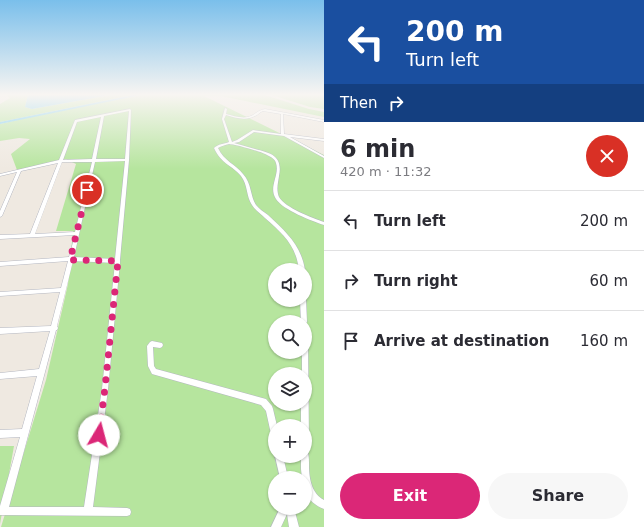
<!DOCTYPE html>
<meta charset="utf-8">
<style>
:root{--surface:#fff;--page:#f7f7f7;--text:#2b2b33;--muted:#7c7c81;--line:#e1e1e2;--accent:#db2777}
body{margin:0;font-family:"DejaVu Sans",sans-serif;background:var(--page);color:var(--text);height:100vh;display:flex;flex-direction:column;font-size:15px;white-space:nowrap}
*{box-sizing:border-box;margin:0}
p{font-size:13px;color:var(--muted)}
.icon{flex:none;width:22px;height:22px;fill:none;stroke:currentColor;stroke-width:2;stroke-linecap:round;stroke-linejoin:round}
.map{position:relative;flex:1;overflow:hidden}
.panel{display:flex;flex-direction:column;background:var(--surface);width:320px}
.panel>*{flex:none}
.banner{background:#1a4fa0;color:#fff;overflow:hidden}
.fabs{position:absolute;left:268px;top:263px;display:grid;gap:8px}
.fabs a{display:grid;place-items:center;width:44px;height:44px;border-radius:50%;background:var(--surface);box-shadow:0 1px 3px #0004;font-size:20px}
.pin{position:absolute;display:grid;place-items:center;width:34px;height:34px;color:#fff;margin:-17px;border:2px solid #fff;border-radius:50%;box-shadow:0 1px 4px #0007}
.me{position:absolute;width:44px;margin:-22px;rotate:8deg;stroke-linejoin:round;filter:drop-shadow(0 0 3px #0008)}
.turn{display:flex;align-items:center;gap:14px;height:84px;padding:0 16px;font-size:18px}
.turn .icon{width:52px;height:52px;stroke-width:2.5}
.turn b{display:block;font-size:28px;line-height:34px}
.then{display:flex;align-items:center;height:38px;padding:0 16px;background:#0003;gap:8px;font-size:15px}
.round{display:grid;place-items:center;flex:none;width:42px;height:42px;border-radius:21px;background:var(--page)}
.summary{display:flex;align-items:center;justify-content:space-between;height:68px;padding:0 16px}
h1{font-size:24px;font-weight:700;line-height:30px}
.action{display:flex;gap:8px;margin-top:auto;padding:8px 16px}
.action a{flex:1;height:46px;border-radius:24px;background:var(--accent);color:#fff;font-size:16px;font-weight:700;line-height:46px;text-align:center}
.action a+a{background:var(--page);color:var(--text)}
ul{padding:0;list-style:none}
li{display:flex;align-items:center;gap:12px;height:60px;padding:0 16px;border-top:1px solid var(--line)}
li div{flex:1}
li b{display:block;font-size:15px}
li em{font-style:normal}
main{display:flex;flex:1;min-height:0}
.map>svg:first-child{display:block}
.green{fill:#b6e59e;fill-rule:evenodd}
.water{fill:#75cff0}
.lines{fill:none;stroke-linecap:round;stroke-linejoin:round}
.minor-casing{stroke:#b4b7c1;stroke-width:1}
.minor{fill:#fff;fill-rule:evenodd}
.route{stroke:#db2777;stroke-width:7;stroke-dasharray:0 12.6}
</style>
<main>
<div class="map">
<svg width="324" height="527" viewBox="0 0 324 527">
<rect width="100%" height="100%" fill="#efe9e1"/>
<g class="green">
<polygon points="6,95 28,95 25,107 32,109 110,95 132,95 0,122 0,104 10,98"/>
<path d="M142 95H265L309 109 324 112V117L221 96H204L324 155V527H1L46 380 68 284 73 231H56L76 164 66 159 17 170 11 154 30 139 19 138 0 141V124L57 111ZM275 270H305V300H275ZM275 322H305V352H275ZM275 374H305V404H275ZM275 426H305V456H275ZM275 478H305V508H275Z"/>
<polygon points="272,95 324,95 324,109 310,107"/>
<polygon points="0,446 14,446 0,524"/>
</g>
<g class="water">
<polygon points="28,95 110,95 32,109 25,107"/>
<polygon points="133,95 141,95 0,124 0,122"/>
</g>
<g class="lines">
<defs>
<g id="minor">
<path d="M225 108 227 109 226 114C234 116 245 120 253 115 257 112 260 110 265 109L324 120V122L283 114 284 134 324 139V141L290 137 324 156V158L284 136 254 132 239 142 234 143C241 145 248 147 255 149 271 153 283 156 279 176 278 183 276 190 279 197 285 208 313 218 324 222V225C312 221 283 210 276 199 268 187 280 175 276 163 275 159 271 157 267 155 263 152 234 144 229 144 225 145 221 146 218 148 224 161 235 164 243 174 252 184 250 196 256 205 259 209 264 212 268 215 286 232 301 245 305 270H299C296 245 283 234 265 218 261 214 255 210 252 205 246 196 248 185 241 176 232 165 221 164 214 148 218 144 224 144 229 142L222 119ZM263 111 281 114V134L253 130 237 140 232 142 224 119 226 115C235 118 246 121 255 116 258 115 260 112 263 111Z"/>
<path d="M130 109 131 110 129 160 120 260V262L108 389 93 507 127 508 130 509 131 512 130 515 127 516 1 515H0V506L20 437 0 438V430L22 429 37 376 0 379V373L39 369 50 331 0 334V328L51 326 60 292 0 296V292L61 288 68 261 0 266V262L69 257 75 235 0 239V235L30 234 58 163 21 171 2 216 0 217V211L17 172 0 176V174L59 160 75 120ZM129 111 125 159H96L104 116ZM101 117 92 159 63 160 77 122ZM125 161 115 259 74 257 95 162ZM62 162H92L75 232 35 234ZM73 261 115 263 102 389 84 507H9L45 372 56 330H57L58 328 57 326Z"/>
<polygon points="305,298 306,300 307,322 305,324 305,322 301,322 300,300 305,300"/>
<polygon points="152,341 162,343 163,345 162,347 160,348 153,347 154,366 156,369 266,399 272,406 273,409 277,426 275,426 275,438 272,437 271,434 266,411 261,405 152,374 148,366 147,346 150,342"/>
<polygon points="305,342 307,343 308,345 309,444 308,447 305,448 305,426 301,426 301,404 305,404 305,374 302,374 302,352 305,352"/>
<path d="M305 452 308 453C309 457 309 462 309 466 309 479 312 494 324 500V509C316 506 308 500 305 491 304 487 305 482 305 478H302L301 469V456H305Z"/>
<polygon points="275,456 283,456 288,478 280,478"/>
<polygon points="280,508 294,508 299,527 289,527 287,514 281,527 271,527"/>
</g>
</defs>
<use href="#minor" class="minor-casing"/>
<use href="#minor" class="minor"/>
</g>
<linearGradient id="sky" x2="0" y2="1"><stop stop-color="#7abfeb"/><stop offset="0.56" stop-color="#f8f5f2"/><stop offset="1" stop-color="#f8f5f2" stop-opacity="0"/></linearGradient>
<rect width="324" height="169" fill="url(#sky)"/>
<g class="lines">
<polyline class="route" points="87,190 70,260 118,261 105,388 99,435"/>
</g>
</svg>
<div class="fabs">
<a><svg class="icon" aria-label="sound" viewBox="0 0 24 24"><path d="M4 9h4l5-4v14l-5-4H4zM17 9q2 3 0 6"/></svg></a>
<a><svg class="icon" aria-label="search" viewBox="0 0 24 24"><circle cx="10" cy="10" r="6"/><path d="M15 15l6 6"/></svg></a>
<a><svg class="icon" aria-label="layers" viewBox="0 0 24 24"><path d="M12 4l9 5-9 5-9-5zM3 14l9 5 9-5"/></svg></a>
<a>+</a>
<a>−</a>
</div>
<div class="pin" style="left:87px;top:190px;background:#d93025"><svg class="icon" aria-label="arrive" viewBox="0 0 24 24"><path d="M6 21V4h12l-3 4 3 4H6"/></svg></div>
<svg class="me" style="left:99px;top:435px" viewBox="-20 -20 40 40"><circle r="19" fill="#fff"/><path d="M0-13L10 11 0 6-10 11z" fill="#db2777"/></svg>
</div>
<section class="panel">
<div class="banner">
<div class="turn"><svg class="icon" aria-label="left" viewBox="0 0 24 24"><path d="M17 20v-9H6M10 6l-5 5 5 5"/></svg><div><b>200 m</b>Turn left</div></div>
<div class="then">Then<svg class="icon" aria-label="right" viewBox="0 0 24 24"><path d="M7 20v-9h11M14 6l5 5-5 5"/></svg></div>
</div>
<div class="summary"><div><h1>6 min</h1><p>420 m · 11:32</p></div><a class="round" style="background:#d93025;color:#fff"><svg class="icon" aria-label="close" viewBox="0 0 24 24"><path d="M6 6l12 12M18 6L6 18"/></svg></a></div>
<ul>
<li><svg class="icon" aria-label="left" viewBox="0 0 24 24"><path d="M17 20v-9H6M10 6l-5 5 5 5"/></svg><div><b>Turn left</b></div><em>200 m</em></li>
<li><svg class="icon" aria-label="right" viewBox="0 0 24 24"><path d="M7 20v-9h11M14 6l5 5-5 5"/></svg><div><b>Turn right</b></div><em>60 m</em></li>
<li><svg class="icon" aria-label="arrive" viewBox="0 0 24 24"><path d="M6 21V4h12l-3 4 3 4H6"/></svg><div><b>Arrive at destination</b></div><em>160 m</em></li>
</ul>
<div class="action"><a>Exit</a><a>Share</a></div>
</section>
</main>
